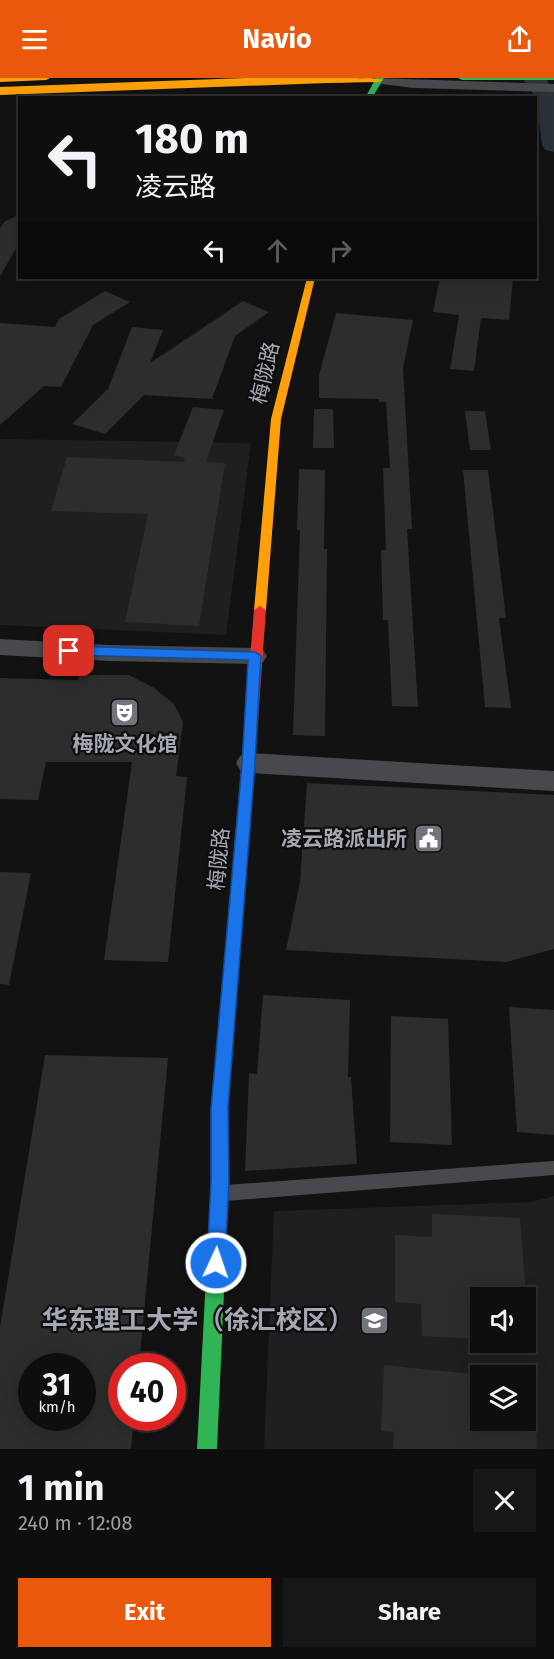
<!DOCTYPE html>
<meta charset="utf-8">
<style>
:root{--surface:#0e0e0e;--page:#171717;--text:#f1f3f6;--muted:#9b9c9e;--line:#2e2e2e;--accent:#ea580c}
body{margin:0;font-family:"Fira Sans","Noto Sans SC",sans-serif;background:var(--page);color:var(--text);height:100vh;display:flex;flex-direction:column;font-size:22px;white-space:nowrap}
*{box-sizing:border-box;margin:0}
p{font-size:20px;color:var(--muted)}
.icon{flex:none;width:33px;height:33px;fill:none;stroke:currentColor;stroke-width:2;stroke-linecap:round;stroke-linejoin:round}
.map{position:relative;height:1371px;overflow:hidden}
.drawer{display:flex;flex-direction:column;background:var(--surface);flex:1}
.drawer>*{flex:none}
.guide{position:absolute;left:18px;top:18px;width:519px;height:183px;border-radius:0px;box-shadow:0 3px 15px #0003,0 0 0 2px var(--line);background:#0e0e0e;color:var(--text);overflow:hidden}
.controls{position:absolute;left:470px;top:1209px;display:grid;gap:12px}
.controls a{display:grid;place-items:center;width:66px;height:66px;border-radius:0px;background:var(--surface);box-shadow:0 3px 15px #0003,0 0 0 2px var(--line);font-size:30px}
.speed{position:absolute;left:18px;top:1275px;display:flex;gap:12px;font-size:30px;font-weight:700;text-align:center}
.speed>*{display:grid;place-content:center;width:78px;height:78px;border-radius:50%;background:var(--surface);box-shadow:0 3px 15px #0003,0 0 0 2px var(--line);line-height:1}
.speed small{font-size:15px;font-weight:400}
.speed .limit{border:9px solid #d22;background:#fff;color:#111}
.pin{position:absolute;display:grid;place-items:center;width:51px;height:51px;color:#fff;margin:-26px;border-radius:12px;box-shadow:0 3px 9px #0006}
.me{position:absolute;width:66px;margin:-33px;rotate:3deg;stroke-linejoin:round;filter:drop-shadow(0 0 4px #0008)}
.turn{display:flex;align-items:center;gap:21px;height:126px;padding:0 18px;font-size:27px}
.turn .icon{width:78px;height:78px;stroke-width:2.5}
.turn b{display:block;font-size:42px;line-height:51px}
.lanes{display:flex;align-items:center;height:57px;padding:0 18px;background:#0003;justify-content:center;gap:30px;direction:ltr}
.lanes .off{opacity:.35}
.round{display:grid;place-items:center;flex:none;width:63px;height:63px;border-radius:0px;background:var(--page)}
.head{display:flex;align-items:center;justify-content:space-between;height:102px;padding:0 18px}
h1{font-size:36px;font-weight:700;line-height:45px}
.cta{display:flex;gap:12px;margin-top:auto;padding:12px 18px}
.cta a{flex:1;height:69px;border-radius:0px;background:var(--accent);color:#fff;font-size:24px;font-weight:700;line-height:69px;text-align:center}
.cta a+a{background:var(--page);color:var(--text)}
header{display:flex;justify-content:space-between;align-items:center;height:78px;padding:0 18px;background:var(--accent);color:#fff;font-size:27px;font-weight:700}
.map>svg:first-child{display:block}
.built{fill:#1f1f21;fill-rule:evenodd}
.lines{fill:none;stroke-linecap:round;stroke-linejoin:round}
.river{fill:#2b3239;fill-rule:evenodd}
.building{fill:#2d2d2e;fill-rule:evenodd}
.lane{fill:#48494c;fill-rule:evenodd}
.street{fill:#48494c;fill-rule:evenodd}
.fast{fill:#30b455;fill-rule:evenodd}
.slow{fill:#ff9f0a;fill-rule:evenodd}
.jam{fill:#e5322d;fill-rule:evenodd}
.slow-bridge{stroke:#ff9f0a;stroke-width:8}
.route{fill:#1a73e8;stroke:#114b97;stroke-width:1.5}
.labels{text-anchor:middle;stroke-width:4.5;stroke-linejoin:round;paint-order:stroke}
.street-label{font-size:21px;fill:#a4a8b2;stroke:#0d0d0e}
.poi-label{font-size:21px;font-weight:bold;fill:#a4a8b2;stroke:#0d0d0e}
.near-poi-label{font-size:26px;font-weight:bold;fill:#a4a8b2;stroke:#0d0d0e;text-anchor:end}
</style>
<header><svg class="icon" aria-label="menu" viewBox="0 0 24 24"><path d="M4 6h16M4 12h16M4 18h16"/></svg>Navio<svg class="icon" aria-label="share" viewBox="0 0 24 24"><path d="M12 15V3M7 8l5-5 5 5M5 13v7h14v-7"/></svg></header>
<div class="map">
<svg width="554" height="1371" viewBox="0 0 554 1371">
<rect width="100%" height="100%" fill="#121213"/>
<g class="built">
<polygon points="0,361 251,365 226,557 0,547"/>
<path d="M554 1118V1371H264L274 1133 531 1124ZM480 1220H525V1264H480ZM480 1298H525V1342H480Z"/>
</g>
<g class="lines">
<polygon class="river" points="522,0 545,0 554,12 554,74 545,72 542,67 536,20"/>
</g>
<g class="building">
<polygon points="20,136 20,164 0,198 0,151 4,144"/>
<polygon points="440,200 513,201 509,242 481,240 474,293 450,291 459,237 433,234"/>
<polygon points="105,213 130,224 93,247 61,309 44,308 0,347 0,245 55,249 59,241"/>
<polygon points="243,223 269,234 235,258 212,321 144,317 105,356 72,346 108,311 132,249 163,252 150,285"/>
<polygon points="336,235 413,242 403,290 412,451 407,451 418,629 392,628 388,542 383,542 381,472 386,472 383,390 390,390 386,324 379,324 379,321 319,320 319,297"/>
<polygon points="193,329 224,332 206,384 225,385 199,548 125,544 148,436 51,433 67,379 184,384 185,380 174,377"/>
<polygon points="314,331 333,331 334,370 313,370"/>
<polygon points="465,333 485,333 491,372 470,372"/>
<polygon points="299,391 325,392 324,471 327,471 325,658 293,657 300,452 297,452"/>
<polygon points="463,392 488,392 506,540 499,540 511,630 485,629"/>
<polygon points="79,597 129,597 154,610 174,626 183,644 176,698 187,699 168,884 104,882 132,684 46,684 38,722 0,721 0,600 78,602"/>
<polygon points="307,705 554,717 554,871 506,884 286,872 300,804"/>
<polygon points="0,794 31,795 9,907 0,906"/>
<polygon points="263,917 350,922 348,999 351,999 357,1086 245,1093 249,995 257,996"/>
<polygon points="509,929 554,932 554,1057 517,1054"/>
<polygon points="391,938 448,941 452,1067 390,1064"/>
<path d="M45 977 168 980 139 1288H122V1340H134L131 1371H0V1249ZM32 1288H82V1340H32Z"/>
<polygon points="432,1136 520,1140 526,1218 480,1220 480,1261 422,1258 421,1226 395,1224 395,1157 432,1159"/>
<polygon points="384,1287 480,1297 480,1342 536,1342 537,1371 393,1371 394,1354 381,1353"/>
</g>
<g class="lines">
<polygon class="lane" points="554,1083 554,1097 226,1123 221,1120 218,1115 221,1110 226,1107"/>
<g class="street">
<polygon points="374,0 554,6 554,14 413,10 374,5"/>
<polygon points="0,561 110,567 255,570 263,572 267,578 263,584 255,586 110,583 0,577"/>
<polygon points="249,675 554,693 554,713 249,695 240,692 236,685 240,678"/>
</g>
<g class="fast">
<polygon points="376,0 384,0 372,20 365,20"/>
<polygon points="458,0 554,0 554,2 462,2"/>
<polygon points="219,1026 225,1028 227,1034 229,1103 217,1371 197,1371 211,1103 211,1034 213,1028"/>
</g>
<g class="slow">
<polygon points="0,0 50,0 46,2 0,4"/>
<polygon points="371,0 383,2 379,4 320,5 316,3 320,1"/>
<polygon points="307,200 315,200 281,341 266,532 260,536 254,532 271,341"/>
<polygon points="244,734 249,735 251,739 227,1034 225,1040 219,1042 213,1040 211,1034 237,739 239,735"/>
</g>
<polygon class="jam" points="260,528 266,532 251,739 249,743 239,743 237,739 254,532"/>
<polyline class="slow-bridge" points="0,13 354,0"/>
</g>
<polygon class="route" points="69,568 255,574 261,578 255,686 228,1030 229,1103 225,1185 222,1192 216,1195 210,1192 207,1185 211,1103 211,1030 242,686 248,582 69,577 63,573"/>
<defs>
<symbol id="theatre-square" viewBox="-11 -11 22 22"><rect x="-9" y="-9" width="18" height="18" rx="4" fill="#71747a" stroke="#0d0d0e"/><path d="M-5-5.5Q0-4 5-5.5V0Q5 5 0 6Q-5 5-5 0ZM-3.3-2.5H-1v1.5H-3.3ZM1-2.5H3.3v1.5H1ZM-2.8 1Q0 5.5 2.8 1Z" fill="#fff"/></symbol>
<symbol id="civic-square" viewBox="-11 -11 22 22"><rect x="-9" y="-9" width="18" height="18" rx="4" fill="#71747a" stroke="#0d0d0e"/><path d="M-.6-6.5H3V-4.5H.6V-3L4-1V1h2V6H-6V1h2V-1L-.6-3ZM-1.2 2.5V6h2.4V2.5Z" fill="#fff"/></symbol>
<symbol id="university-square" viewBox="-11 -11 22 22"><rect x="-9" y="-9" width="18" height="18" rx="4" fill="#71747a" stroke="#0d0d0e"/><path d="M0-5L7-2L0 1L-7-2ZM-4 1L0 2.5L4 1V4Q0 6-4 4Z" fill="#fff"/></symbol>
</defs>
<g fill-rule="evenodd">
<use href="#theatre-square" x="108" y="618" width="33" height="33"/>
<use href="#civic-square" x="412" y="744" width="33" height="33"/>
<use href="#university-square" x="358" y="1226" width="33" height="33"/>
</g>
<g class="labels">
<g class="street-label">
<text transform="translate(265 295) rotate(-77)" y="7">梅陇路</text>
<text transform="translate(219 781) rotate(-85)" y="7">梅陇路</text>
</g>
<g class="poi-label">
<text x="125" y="673">梅陇文化馆</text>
<text x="407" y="768" text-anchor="end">凌云路派出所</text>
</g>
<g class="near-poi-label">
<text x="354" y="1251">华东理工大学（徐汇校区）</text>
</g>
</g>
</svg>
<div class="controls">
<a><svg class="icon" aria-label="sound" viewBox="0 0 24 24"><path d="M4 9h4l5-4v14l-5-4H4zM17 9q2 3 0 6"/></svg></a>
<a><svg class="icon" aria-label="layers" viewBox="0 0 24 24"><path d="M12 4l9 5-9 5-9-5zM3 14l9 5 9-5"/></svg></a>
</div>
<div class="speed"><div>31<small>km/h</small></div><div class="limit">40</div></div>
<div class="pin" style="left:69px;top:573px;background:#d93025"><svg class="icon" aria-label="arrive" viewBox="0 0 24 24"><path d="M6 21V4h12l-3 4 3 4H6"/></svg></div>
<svg class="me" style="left:216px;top:1185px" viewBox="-20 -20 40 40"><circle r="17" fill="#1a73e8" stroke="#fff" stroke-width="3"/><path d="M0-11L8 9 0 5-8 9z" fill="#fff"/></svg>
<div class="guide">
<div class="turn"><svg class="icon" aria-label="left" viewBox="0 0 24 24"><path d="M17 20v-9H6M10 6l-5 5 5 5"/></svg><div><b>180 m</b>凌云路</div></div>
<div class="lanes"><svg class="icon" aria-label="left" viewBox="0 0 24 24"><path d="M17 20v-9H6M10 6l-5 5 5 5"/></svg><svg class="icon off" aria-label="ahead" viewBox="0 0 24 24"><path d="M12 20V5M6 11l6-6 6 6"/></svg><svg class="icon off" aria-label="right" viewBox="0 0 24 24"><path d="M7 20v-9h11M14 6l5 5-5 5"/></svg></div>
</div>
</div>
<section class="drawer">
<div class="head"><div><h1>1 min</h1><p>240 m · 12:08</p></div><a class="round"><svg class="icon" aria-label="close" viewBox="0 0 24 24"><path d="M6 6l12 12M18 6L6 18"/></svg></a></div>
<div class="cta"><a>Exit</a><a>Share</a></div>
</section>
